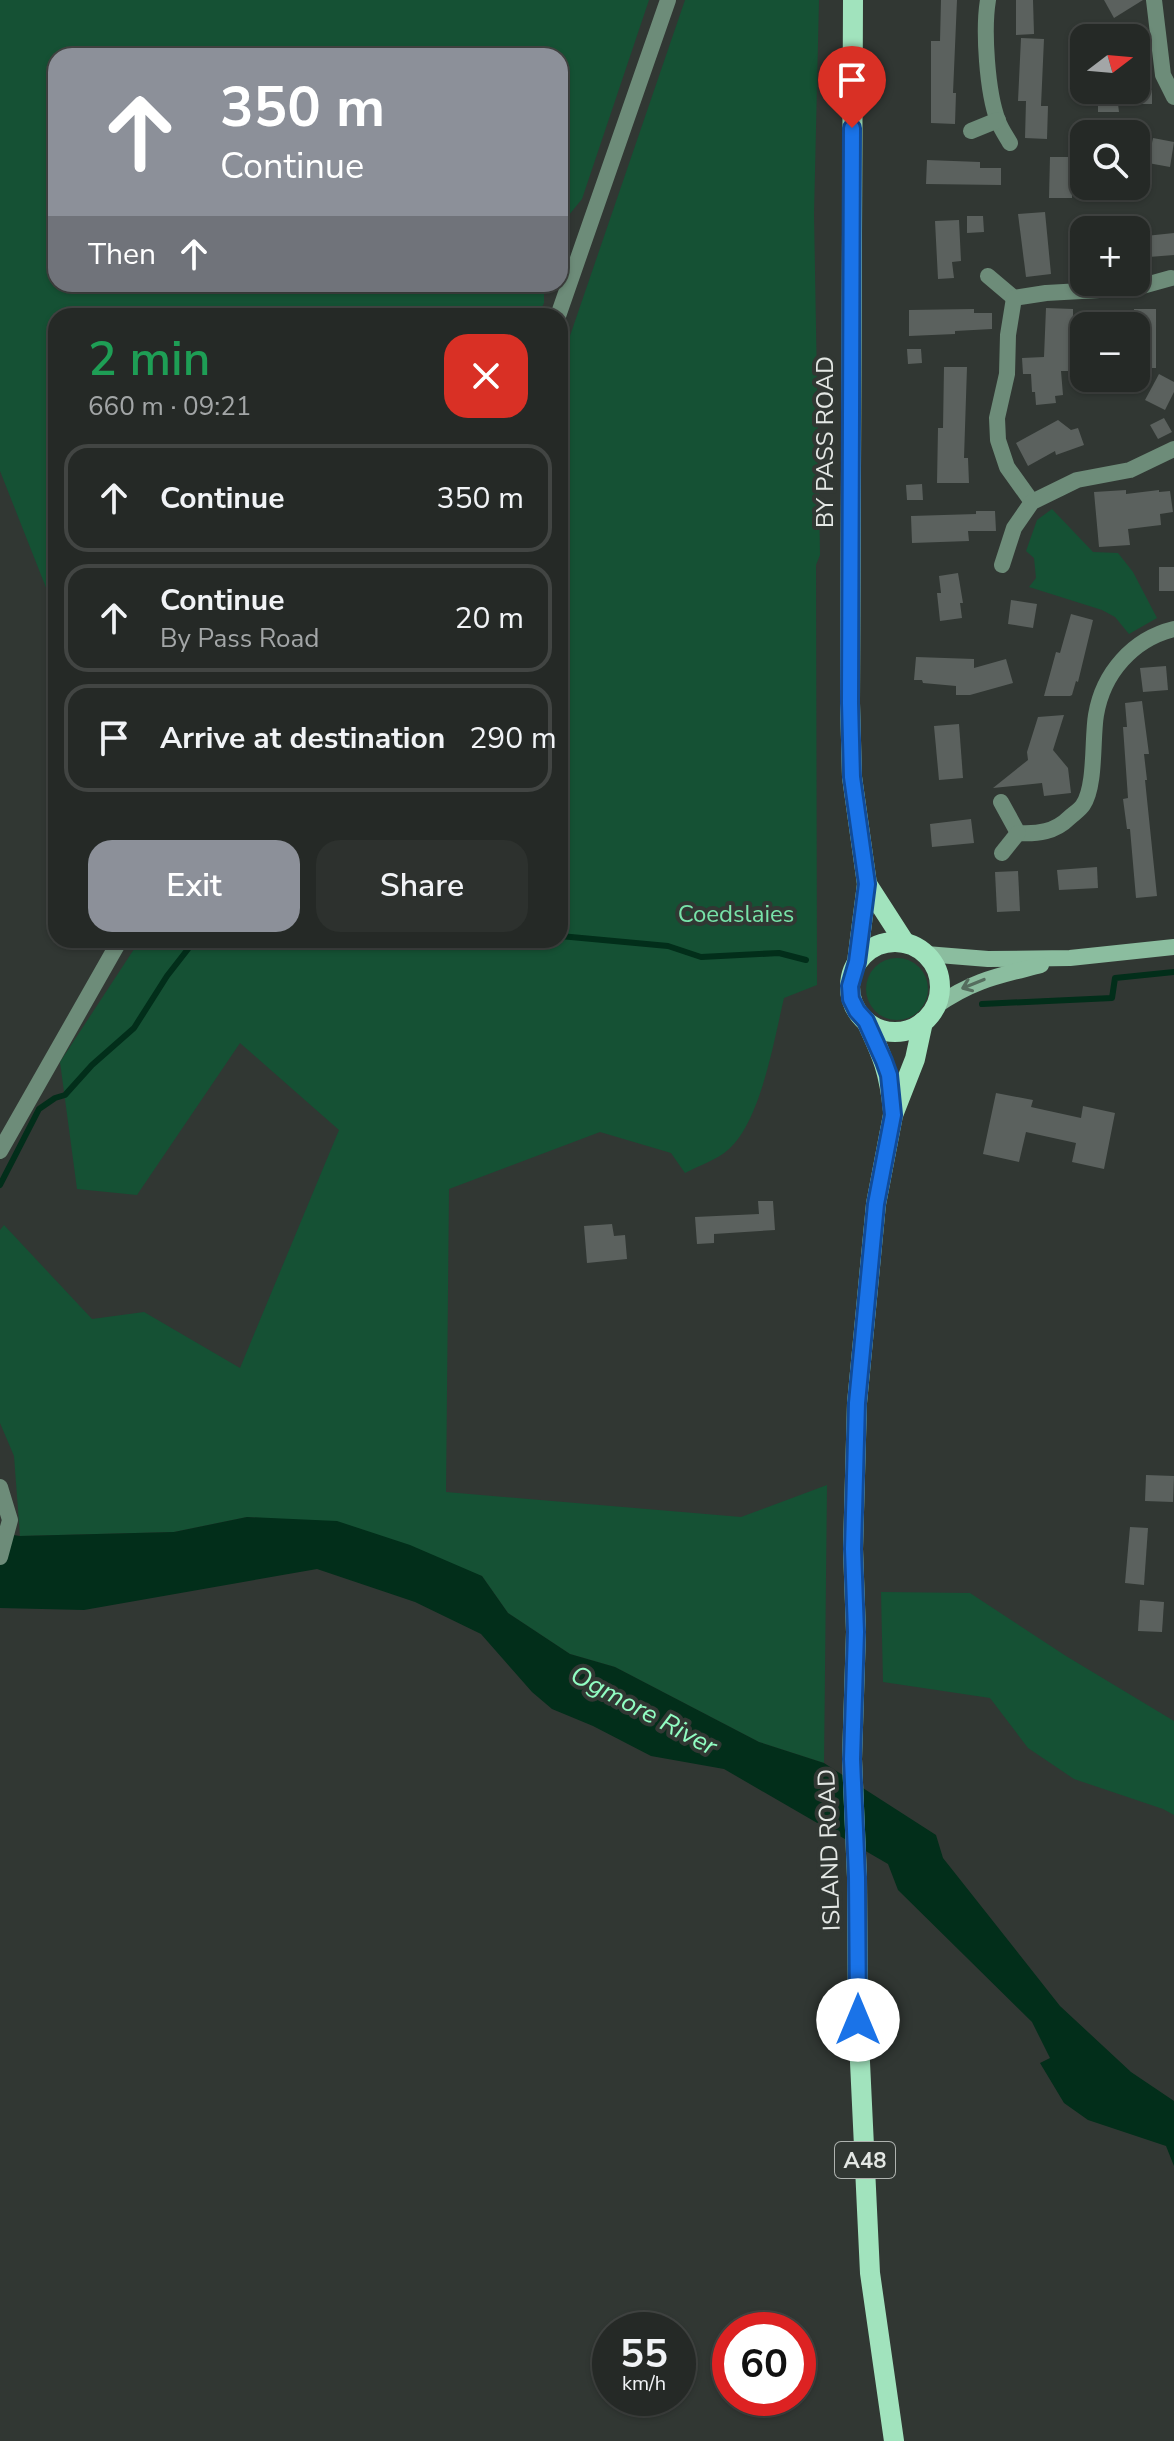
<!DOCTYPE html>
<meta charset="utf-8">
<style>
:root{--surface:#252926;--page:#2d312e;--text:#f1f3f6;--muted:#a3a6a7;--line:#424543;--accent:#8c9099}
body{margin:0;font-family:"Nunito Sans",sans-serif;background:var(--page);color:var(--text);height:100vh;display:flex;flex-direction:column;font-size:30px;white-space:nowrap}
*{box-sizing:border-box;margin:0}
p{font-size:26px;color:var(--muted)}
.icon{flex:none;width:44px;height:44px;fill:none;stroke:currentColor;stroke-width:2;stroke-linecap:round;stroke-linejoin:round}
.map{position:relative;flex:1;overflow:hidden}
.side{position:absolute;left:48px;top:308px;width:520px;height:640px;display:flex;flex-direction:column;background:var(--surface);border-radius:24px;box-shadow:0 2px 6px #0004,0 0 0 2px var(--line)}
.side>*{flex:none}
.banner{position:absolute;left:48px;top:48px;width:520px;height:244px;border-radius:24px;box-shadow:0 2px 6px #0004,0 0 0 2px var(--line);background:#8c9099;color:#fff;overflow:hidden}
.needle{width:52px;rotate:74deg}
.controls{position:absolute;left:1070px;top:24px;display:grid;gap:16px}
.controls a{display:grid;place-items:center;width:80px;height:80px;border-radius:16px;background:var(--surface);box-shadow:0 2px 6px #0004,0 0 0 2px var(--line);font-size:40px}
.speed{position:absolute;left:592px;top:2312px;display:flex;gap:16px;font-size:40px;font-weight:700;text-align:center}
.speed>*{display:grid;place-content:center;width:104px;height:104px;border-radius:50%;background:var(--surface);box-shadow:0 2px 6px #0004,0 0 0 2px var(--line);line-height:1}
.speed small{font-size:20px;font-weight:400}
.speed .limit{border:12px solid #d22;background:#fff;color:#111}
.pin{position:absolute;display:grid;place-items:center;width:68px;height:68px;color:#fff;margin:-82px -34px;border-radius:50% 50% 50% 0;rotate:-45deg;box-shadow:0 0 8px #0007}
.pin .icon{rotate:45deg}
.me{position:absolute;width:88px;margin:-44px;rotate:0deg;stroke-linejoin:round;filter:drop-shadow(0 0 6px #0008)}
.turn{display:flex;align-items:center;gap:28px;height:168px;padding:0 40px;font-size:36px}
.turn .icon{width:104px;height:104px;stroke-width:2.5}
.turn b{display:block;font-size:56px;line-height:68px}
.then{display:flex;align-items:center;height:76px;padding:0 40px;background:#0003;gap:16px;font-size:30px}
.round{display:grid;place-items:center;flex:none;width:84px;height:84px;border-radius:24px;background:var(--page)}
.head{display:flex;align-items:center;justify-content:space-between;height:136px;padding:0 40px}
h1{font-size:48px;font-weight:600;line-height:60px;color:#1e9e55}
.cta{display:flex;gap:16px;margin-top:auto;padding:16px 40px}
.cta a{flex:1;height:92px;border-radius:24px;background:var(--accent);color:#fff;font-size:32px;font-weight:600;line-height:92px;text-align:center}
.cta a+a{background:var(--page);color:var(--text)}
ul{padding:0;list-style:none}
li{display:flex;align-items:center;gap:24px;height:108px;margin:0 16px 12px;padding:0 24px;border:4px solid var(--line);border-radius:24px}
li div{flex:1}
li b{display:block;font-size:30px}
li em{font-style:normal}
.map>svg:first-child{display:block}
.green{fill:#155134}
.water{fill:#022e1a}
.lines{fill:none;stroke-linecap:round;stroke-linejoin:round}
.stream{stroke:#022e1a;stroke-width:6}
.building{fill:#5b615e}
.minor{stroke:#6d8c79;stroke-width:16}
.tertiary{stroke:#6d8c79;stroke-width:16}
.secondary{stroke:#8bbd9f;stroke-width:16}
.primary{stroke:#a1e3bd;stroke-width:20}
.oneway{stroke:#556d5e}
.route-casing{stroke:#114b97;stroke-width:20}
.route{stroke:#1a73e8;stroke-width:14}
.labels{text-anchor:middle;stroke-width:8;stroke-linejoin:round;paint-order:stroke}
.shield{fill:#313733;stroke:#aeb2af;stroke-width:2}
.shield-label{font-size:22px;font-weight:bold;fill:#e3e7e4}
.street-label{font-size:24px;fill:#e3e7e4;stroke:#313733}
.park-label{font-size:24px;fill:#77e3a9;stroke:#313733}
.water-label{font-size:26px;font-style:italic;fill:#91fdc2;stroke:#313733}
</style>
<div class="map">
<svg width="1174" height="2441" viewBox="0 0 1174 2441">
<rect width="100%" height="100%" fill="#313733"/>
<g class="green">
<polygon points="0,0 649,0 582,199 560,226 560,56 56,56 56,284 544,284 544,303 538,316 56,316 56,613 0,471"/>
<path d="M685 0H819L814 214 820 555 816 565 817 985 784 998C774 1040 761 1120 729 1149 717 1160 698 1166 685 1173L671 1153 600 1132 449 1189 446 1492 741 1517 827 1485 824 1763 759 1742 615 1667 570 1654 508 1613 482 1576 291 1520 247 1517 174 1532 20 1536 14 1456 0 1423V1230L4 1225 92 1319 144 1312 240 1368 339 1130 240 1043 137 1195 77 1189 60 1062 140 940H560V365Z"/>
<polygon points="1052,509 1093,552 1118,553 1133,572 1157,618 1129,634 1115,617 1102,610 1029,587 1036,578 1034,558 1026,551 1037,520"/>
<circle cx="897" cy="989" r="31"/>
<polygon points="881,1592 970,1593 1066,1656 1174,1721 1174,1815 1163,1809 1074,1779 1028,1748 990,1698 883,1682"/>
</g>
<polygon class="water" points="247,1517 337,1521 410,1545 482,1576 508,1613 570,1654 615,1667 759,1742 824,1763 936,1835 943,1858 1060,2006 1131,2072 1174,2101 1174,2166 1166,2146 1088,2120 1064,2103 1040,2063 1050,2058 1032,2022 898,1890 888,1864 724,1769 651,1756 593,1726 552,1709 532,1692 481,1634 415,1602 317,1569 84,1610 0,1608 0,1533 20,1536 174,1532"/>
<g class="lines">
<g class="stream">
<polyline points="560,936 668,946 701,957 779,953 806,960"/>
<polyline points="400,940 404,945 420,946 468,940"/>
<polyline points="982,1004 1112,998 1115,978 1174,972"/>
<polyline points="0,1185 39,1109 55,1098 65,1095 92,1065 134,1028 167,976 195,940"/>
</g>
</g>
<g class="building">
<polygon points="941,0 957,0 953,93 956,93 955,124 931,123 931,41 940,41"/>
<polygon points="1016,0 1033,0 1034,34 1016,35"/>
<polygon points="1104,0 1143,0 1114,18"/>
<polygon points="1021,38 1044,39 1041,106 1048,106 1047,139 1025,138 1026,101 1018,101"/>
<polygon points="1107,90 1152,90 1152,104 1118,104 1119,112 1098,112 1098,93 1107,93"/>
<polygon points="1153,138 1174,142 1170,167 1148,163"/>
<polygon points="1050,157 1073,157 1072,198 1049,198"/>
<polygon points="927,160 980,162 980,168 1001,168 1001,185 926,184"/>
<polygon points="1045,212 1051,274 1026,277 1018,214"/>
<polygon points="967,216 983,216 984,232 967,233"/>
<polygon points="959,220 961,261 952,262 954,278 938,279 935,221"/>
<polygon points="1174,233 1174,255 1136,258 1136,237"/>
<polygon points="1046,308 1073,309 1073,320 1080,320 1078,351 1069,351 1069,371 1061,371 1063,395 1055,396 1056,403 1036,405 1035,392 1032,392 1031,374 1023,374 1022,358 1044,357"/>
<polygon points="974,309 974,313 992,313 992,329 955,331 955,334 909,336 909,310"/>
<polygon points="1134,309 1156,309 1156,368 1136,368"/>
<polygon points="907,349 921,349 922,363 908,364"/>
<polygon points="944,367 967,367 964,458 968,458 969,483 937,483 938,428 943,428"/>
<polygon points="1159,374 1174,382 1174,392 1165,410 1145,400"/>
<polygon points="1164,418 1172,432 1158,439 1150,425"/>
<polygon points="1058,420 1071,430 1078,428 1084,445 1056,455 1055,451 1028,466 1016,443"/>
<polygon points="922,484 923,500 907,500 906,485"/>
<polygon points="1126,490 1126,494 1159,490 1159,492 1170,491 1173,512 1160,514 1161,525 1128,529 1130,545 1099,547 1094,492"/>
<polygon points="976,511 995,511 996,531 968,531 969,541 912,543 911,516 976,514"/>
<rect x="1159" y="567" width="15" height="24"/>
<polygon points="958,573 963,603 960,603 962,618 940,621 937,593 941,593 939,576"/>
<polygon points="1011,600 1037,604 1033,628 1008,624"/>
<polygon points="1071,614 1093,620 1078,682 1076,681 1072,695 1070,696 1044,696 1056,652 1060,653"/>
<polygon points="916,657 974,659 974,668 1006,659 1013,683 970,695 956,695 956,686 923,683 922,680 914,680"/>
<polygon points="1166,666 1168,690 1143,692 1140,668"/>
<polygon points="1142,701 1149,754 1144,754 1147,780 1145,780 1157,896 1136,898 1130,829 1127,829 1123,799 1128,798 1123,727 1127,727 1125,703"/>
<polygon points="1064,715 1053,750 1068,768 1071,793 1044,796 1042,783 993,788 1028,760 1027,752 1038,717"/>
<polygon points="959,724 963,778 939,780 934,726"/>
<polygon points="971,819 974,843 932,847 930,824"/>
<polygon points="1097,867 1098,888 1059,890 1057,870"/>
<polygon points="1018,871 1020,911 997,912 995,872"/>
<polygon points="996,1093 1033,1100 1031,1107 1081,1118 1083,1106 1115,1113 1104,1169 1072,1162 1076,1143 1026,1132 1019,1162 983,1154"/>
<polygon points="758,1201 773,1201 775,1230 714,1234 714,1243 697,1244 695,1217 759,1214"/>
<polygon points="612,1224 614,1236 625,1235 627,1259 587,1263 584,1226"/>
<polygon points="1146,1475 1174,1476 1173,1502 1145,1501"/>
<polygon points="1130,1527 1148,1528 1144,1585 1125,1583"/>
<polygon points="1140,1600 1164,1602 1162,1632 1138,1631"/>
</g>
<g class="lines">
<g class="minor">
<path d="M988 0C983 30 987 92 998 121 1001 129 1006 136 1010 143"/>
<polyline points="1154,0 1163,75 1174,97"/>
<polyline points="971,131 998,120"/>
<polyline points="988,276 1014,298"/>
<polyline points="1032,502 1007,467 998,440 997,418 1007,374 1008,335 1014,298 1046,293 1135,288 1171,278"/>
<polyline points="1002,565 1014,528 1032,502 1077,480 1130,470 1174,449"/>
<path d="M1001 802 1018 833C1038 834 1055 832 1069 818 1073 814 1080 810 1083 805 1096 786 1092 738 1096 715 1103 673 1133 639 1174 629"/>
<polyline points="1002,853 1018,833"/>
</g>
<g class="tertiary">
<polyline points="558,316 668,0"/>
<polyline points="0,1151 120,940"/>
<polyline points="0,1487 10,1520 0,1557"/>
</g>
<g class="secondary">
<polyline points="926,954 988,959 1070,958 1174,947"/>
<path d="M936 1006C973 980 998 976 1041 965"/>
</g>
<g class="primary">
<polyline points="853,0 850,703 852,777 867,884 857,962"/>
<polyline points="867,884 905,943"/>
<circle cx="895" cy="987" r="45"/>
<path d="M866 1021C883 1057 889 1072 893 1111"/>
<polyline points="894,2441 870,2273 858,2020 857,1877 852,1759 856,1632 853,1549 857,1403 876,1204 893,1115 915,1059 923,1022"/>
</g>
</g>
<defs><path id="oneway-shaft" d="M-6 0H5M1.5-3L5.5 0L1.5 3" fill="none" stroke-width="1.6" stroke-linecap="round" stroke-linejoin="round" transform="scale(2)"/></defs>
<use class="oneway" href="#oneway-shaft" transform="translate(973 984) rotate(158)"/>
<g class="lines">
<defs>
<polyline id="route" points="852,128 850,703 852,777 867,884 857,962 850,986 851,999 857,1011 866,1021 884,1061 889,1075 893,1115 876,1204 857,1403 853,1549 856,1632 852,1759 857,1877 858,2020"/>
</defs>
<use href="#route" class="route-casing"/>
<use href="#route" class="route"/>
</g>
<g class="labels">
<rect class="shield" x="835" y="2142" width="60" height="36" rx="6"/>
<g class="shield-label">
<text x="865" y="2168">A48</text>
</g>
<g class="street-label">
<text transform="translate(825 442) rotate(-90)" y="8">BY PASS ROAD</text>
<text transform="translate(829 1850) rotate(-92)" y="8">ISLAND ROAD</text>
</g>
<g class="park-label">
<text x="736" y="922">Coedslaies</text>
</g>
<g class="water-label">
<text transform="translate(644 1710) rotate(28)" y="9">Ogmore River</text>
</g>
</g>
</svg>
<div class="controls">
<a><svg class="needle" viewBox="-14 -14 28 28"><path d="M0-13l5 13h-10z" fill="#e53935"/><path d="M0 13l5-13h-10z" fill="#a3a6a7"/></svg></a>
<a><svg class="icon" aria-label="search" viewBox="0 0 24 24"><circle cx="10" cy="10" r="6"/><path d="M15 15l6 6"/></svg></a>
<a>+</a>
<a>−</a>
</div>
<div class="speed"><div>55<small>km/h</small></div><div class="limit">60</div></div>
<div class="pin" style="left:852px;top:128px;background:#d93025"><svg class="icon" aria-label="arrive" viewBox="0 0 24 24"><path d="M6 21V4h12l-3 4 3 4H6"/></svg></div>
<svg class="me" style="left:858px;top:2020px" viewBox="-20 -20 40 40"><circle r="19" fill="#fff"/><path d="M0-13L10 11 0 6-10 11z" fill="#1a73e8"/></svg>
<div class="banner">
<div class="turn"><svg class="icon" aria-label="ahead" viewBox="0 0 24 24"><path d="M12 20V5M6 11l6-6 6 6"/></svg><div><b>350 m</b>Continue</div></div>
<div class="then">Then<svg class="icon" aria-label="ahead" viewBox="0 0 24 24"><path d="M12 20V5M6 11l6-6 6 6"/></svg></div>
</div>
<section class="side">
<div class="head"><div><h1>2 min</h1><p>660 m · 09:21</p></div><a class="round" style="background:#d93025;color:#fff"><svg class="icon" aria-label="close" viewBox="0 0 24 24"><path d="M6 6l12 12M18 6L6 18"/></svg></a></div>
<ul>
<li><svg class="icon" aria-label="ahead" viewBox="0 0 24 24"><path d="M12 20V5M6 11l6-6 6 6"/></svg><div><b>Continue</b></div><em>350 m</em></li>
<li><svg class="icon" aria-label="ahead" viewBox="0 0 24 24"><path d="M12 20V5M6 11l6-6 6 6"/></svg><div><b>Continue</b><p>By Pass Road</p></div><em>20 m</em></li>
<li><svg class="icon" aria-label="arrive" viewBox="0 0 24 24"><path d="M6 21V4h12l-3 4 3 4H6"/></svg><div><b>Arrive at destination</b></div><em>290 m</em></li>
</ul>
<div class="cta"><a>Exit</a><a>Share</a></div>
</section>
</div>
